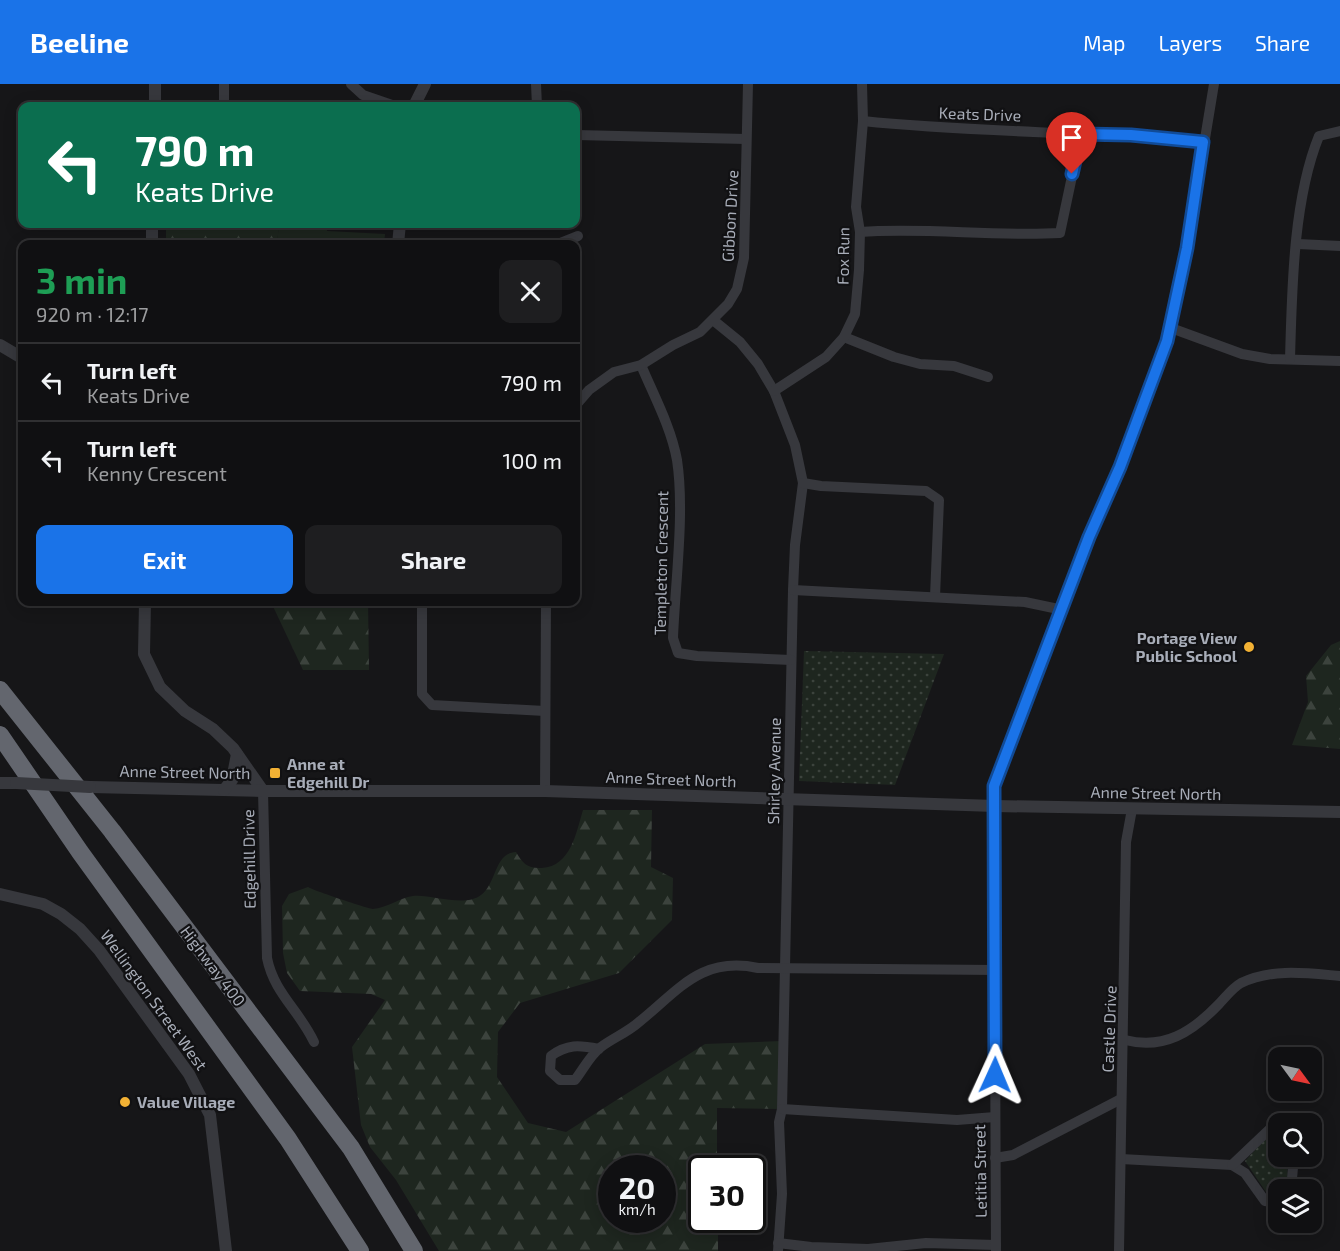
<!DOCTYPE html>
<meta charset="utf-8">
<style>
:root{--surface:#101012;--page:#1e1e20;--text:#f1f3f6;--muted:#9c9d9f;--line:#303032;--accent:#1a73e8}
body{margin:0;font-family:"Exo 2",sans-serif;background:var(--page);color:var(--text);height:100vh;display:flex;flex-direction:column;font-size:22px;white-space:nowrap}
*{box-sizing:border-box;margin:0}
p{font-size:20px;color:var(--muted)}
.icon{flex:none;width:33px;height:33px;fill:none;stroke:currentColor;stroke-width:2;stroke-linecap:round;stroke-linejoin:round}
.map{position:relative;flex:1;overflow:hidden}
.side{position:absolute;left:18px;top:156px;width:562px;height:366px;display:flex;flex-direction:column;background:var(--surface);border-radius:12px;box-shadow:0 3px 15px #0003,0 0 0 2px var(--line)}
.side>*{flex:none}
.guide{position:absolute;left:18px;top:18px;width:562px;height:126px;border-radius:12px;box-shadow:0 3px 15px #0003,0 0 0 2px var(--line);background:#0b6e4f;color:#fff;overflow:hidden}
.needle{width:39px;rotate:123deg}
.buttons{position:absolute;left:1268px;top:963px;display:grid;gap:12px}
.buttons a{display:grid;place-items:center;width:54px;height:54px;border-radius:12px;background:var(--surface);box-shadow:0 3px 15px #0003,0 0 0 2px var(--line);font-size:30px}
.speed{position:absolute;left:598px;top:1071px;display:flex;gap:12px;font-size:30px;font-weight:700;text-align:center}
.speed>*{display:grid;place-content:center;width:78px;height:78px;border-radius:50%;background:var(--surface);box-shadow:0 3px 15px #0003,0 0 0 2px var(--line);line-height:1}
.speed small{font-size:15px;font-weight:400}
.speed .limit{border:3px solid #111;border-radius:9px;background:#fff;color:#111}
.pin{position:absolute;display:grid;place-items:center;width:51px;height:51px;color:#fff;margin:-62px -26px;border-radius:50% 50% 50% 0;rotate:-45deg;box-shadow:0 0 6px #0007}
.pin .icon{rotate:45deg}
.me{position:absolute;width:66px;margin:-33px;rotate:1deg;stroke-linejoin:round;filter:drop-shadow(0 0 4px #0008)}
.turn{display:flex;align-items:center;gap:21px;height:126px;padding:0 18px;font-size:27px}
.turn .icon{width:78px;height:78px;stroke-width:2.5}
.turn b{display:block;font-size:42px;line-height:51px}
.round{display:grid;place-items:center;flex:none;width:63px;height:63px;border-radius:12px;background:var(--page)}
.overview{display:flex;align-items:center;justify-content:space-between;height:102px;padding:0 18px}
h1{font-size:36px;font-weight:700;line-height:45px;color:#1e9e55}
.primary-button{display:flex;gap:12px;margin-top:auto;padding:12px 18px}
.primary-button a{flex:1;height:69px;border-radius:12px;background:var(--accent);color:#fff;font-size:24px;font-weight:700;line-height:69px;text-align:center}
.primary-button a+a{background:var(--page);color:var(--text)}
ul{padding:0;list-style:none}
li{display:flex;align-items:center;gap:18px;height:78px;padding:0 18px;border-top:2px solid var(--line)}
li div{flex:1}
li b{display:block;font-size:22px}
li em{font-style:normal}
header{display:flex;align-items:center;gap:36px;box-sizing:border-box;height:84px;padding:0 30px;background:var(--accent);color:#fff}
header strong{font-size:28px}
nav{display:flex;gap:33px;margin-inline-start:auto;font-size:21px}
.map>svg:first-child{display:block}
.grass{fill:url(#grass-dots)}
.forest{fill:url(#forest-firs);fill-rule:evenodd}
.park{fill:url(#park-tufts)}
.lines{fill:none;stroke-linecap:round;stroke-linejoin:round}
.minor{stroke:#37383d;stroke-width:10}
.tertiary{stroke:#37383d;stroke-width:12}
.motorway{stroke:#63666e;stroke-width:18}
.tertiary-bridge{stroke:#37383d;stroke-width:12}
.route-casing{stroke:#114b97;stroke-width:15}
.route{stroke:#1a73e8;stroke-width:10}
.poi-dot{fill:#f2b134;stroke:#111113;stroke-width:2}
.labels{text-anchor:middle;stroke-width:4.5;stroke-linejoin:round;paint-order:stroke}
.street-label{font-size:16px;fill:#a8adb8;stroke:#111113}
.poi-label{font-size:16px;font-weight:bold;fill:#a8adb8;stroke:#111113;text-anchor:start}
</style>
<header>
<strong>Beeline</strong>
<nav><a>Map</a><a>Layers</a><a>Share</a></nav>
</header>
<div class="map">
<svg width="1340" height="1167" viewBox="0 0 1340 1167">
<defs>
<pattern id="grass-dots" width="8" height="8" patternUnits="userSpaceOnUse" patternTransform="scale(1.5)"><rect width="8" height="8" fill="#1e261f"/><path d="M2 2h.1M6 6h.1" fill="none" stroke="#3c433d" stroke-width="1.8" stroke-linecap="round"/></pattern>
<pattern id="forest-firs" width="22" height="20" patternUnits="userSpaceOnUse" patternTransform="scale(1.5)"><rect width="22" height="20" fill="#1e261f"/><path d="M5 1l3.5 6h-7zM16 11l3.5 6h-7z" fill="#3c433d"/></pattern>
<pattern id="park-tufts" width="24" height="20" patternUnits="userSpaceOnUse" patternTransform="scale(1.5)"><rect width="24" height="20" fill="#1e261f"/><path d="M3 7l-1-3M5 7V3M7 7l1-3M15 17l-1-3M17 17v-4M19 17l1-3" fill="none" stroke="#3c433d"/></pattern>
</defs>
<rect width="100%" height="100%" fill="#161618"/>
<g class="grass">
<polygon points="804,567 944,570 895,701 799,697"/>
<polygon points="1271,1049 1278,1049 1278,1072 1287,1073 1288,1104 1278,1106 1277,1113 1268,1111 1245,1077"/>
</g>
<g class="forest">
<polygon points="166,140 279,140 277,160 166,160"/>
<polygon points="271,518 368,518 369,586 303,586"/>
<polygon points="1340,557 1340,665 1292,661 1308,618 1306,592 1331,561"/>
<path d="M583 726H652L651 783 673 794 672 836 619 889 520 919 498 948 497 993 528 1039 566 1048 705 960 782 957 781 1025 717 1024V1084H702V1136H718V1167H439L396 1096 370 1063 361 1041 352 963 385 916 371 910 300 907 287 889 283 869 282 822 289 810 308 803C312 806 369 825 373 825 387 824 399 814 413 812 431 810 464 824 481 811 497 799 494 769 516 768 522 779 528 785 542 784 571 782 576 749 583 726ZM612 1084H663V1136H612Z"/>
</g>
<polygon class="park" points="279,140 326,140 327,147 385,150 384,160 277,160"/>
<g class="lines">
<g class="minor">
<polyline points="351,0 363,11 395,22"/>
<polyline points="536,0 537,22"/>
<polyline points="224,22 224,0"/>
<path d="M863 37C976 49 1090 47 1203 58"/>
<polyline points="576,51 746,55"/>
<path d="M860 148C926 143 993 153 1060 149L1081 50"/>
<polyline points="558,160 578,152"/>
<polyline points="1298,160 1340,162"/>
<polyline points="713,236 740,258 758,280 774,307 795,361 803,399 795,461 793,506 782,1025 779,1038 782,1110 778,1167"/>
<polyline points="1171,244 1242,270 1270,275 1340,277"/>
<polyline points="844,253 894,273 920,280 954,282 988,293"/>
<path d="M1290 275C1292 206 1293 116 1319 52L1340 47"/>
<path d="M641 281C654 312 671 343 677 376 685 428 675 501 673 554L678 569 697 572 791 576"/>
<polyline points="774,307 826,273 844,253 855,230 859,186 860,148 856,123 863,37 862,0"/>
<polyline points="576,321 589,306 614,288 641,281 673,261 700,248 728,220 737,205 744,174 748,0"/>
<polyline points="803,399 821,402 926,407 939,416 935,513"/>
<polyline points="793,506 1025,518 1063,526"/>
<polyline points="422,518 422,610 432,621 545,627"/>
<path d="M263 707 267 874C274 909 299 926 314 958"/>
<polyline points="545,707 546,518"/>
<path d="M1125 956C1164 966 1192 948 1218 921 1225 914 1232 904 1241 899 1273 884 1306 889 1340 892"/>
<path d="M599 965C579 961 567 960 551 972L550 987 560 996H575C583 986 590 971 601 963 613 954 628 948 639 938 679 906 701 872 758 884L997 886"/>
<polyline points="782,1025 957,1036 995,1033"/>
<polyline points="995,1074 1013,1071 1121,1015"/>
<polyline points="1121,1075 1232,1081 1245,1089 1265,1117 1278,1119"/>
<polyline points="1232,1081 1271,1044 1278,1045"/>
<polyline points="1291,1106 1294,1072"/>
<polyline points="778,1159 811,1163 868,1165 926,1159 996,1161"/>
<polyline points="996,1167 994,702 1089,453 1120,383 1171,244 1174,214 1187,164 1214,0"/>
<polyline points="1119,1167 1126,758 1132,725"/>
</g>
<g class="tertiary">
<polyline points="155,22 155,0"/>
<polyline points="414,22 425,0"/>
<polyline points="152,160 152,140"/>
<polyline points="398,160 400,140"/>
<polyline points="0,261 22,274"/>
<polyline points="145,518 144,570 160,603 185,627 213,645 233,664 263,707"/>
<polyline points="0,699 16,699"/>
<polyline points="90,703 263,707 545,707 995,722 1340,728"/>
<polyline points="224,706 232,696 237,670"/>
<polyline points="0,810 43,820 61,830 80,845 99,866 189,990 210,1031 226,1167"/>
</g>
<g class="motorway">
<polyline points="0,606 112,747 351,1064 414,1167"/>
<polyline points="0,651 80,768 288,1055 360,1167"/>
</g>
<polyline class="tertiary-bridge" points="16,699 90,703"/>
</g>
<g class="lines">
<defs>
<polyline id="route" points="995,991 994,702 1089,453 1120,383 1167,257 1187,164 1203,58 1131,51 1081,50 1072,90"/>
</defs>
<use href="#route" class="route-casing"/>
<use href="#route" class="route"/>
</g>
<g class="poi-dot">
<circle cx="1249" cy="563" r="6"/>
<rect x="269" y="683" width="12" height="12" rx="3"/>
<circle cx="125" cy="1018" r="6"/>
</g>
<g class="labels">
<g class="street-label">
<text transform="translate(980 30) rotate(2)" y="6">Keats Drive</text>
<text transform="translate(730 132) rotate(-87)" y="6">Gibbon Drive</text>
<text transform="translate(843 172) rotate(-89)" y="6">Fox Run</text>
<text transform="translate(661 479) rotate(-89)" y="6">Templeton Crescent</text>
<text transform="translate(774 687) rotate(-89)" y="6">Shirley Avenue</text>
<text transform="translate(185 688) rotate(1)" y="6">Anne Street North</text>
<text transform="translate(671 695) rotate(2)" y="6">Anne Street North</text>
<text transform="translate(1156 709) rotate(1)" y="6">Anne Street North</text>
<text transform="translate(249 775) rotate(-91)" y="6">Edgehill Drive</text>
<text transform="translate(213 882) rotate(53)" y="6">Highway 400</text>
<text transform="translate(154 916) rotate(54)" y="6">Wellington Street West</text>
<text transform="translate(1109 945) rotate(-88)" y="6">Castle Drive</text>
<text transform="translate(980 1087) rotate(-91)" y="6">Letitia Street</text>
</g>
<g class="poi-label">
<text x="1237" y="560" text-anchor="end">Portage View<tspan x="1237" dy="18">Public School</tspan></text>
<text x="287" y="686">Anne at<tspan x="287" dy="18">Edgehill Dr</tspan></text>
<text x="137" y="1024">Value Village</text>
</g>
</g>
</svg>
<div class="buttons">
<a><svg class="needle" viewBox="-14 -14 28 28"><path d="M0-13l5 13h-10z" fill="#e53935"/><path d="M0 13l5-13h-10z" fill="#9c9d9f"/></svg></a>
<a><svg class="icon" aria-label="search" viewBox="0 0 24 24"><circle cx="10" cy="10" r="6"/><path d="M15 15l6 6"/></svg></a>
<a><svg class="icon" aria-label="layers" viewBox="0 0 24 24"><path d="M12 4l9 5-9 5-9-5zM3 14l9 5 9-5"/></svg></a>
</div>
<div class="speed"><div>20<small>km/h</small></div><div class="limit">30</div></div>
<div class="pin" style="left:1072px;top:90px;background:#d93025"><svg class="icon" aria-label="arrive" viewBox="0 0 24 24"><path d="M6 21V4h12l-3 4 3 4H6"/></svg></div>
<svg class="me" style="left:995px;top:991px" viewBox="-20 -20 40 40"><path d="M0-17L14 15 0 8-14 15z" fill="#1a73e8" stroke="#fff" stroke-width="4"/></svg>
<div class="guide">
<div class="turn"><svg class="icon" aria-label="left" viewBox="0 0 24 24"><path d="M17 20v-9H6M10 6l-5 5 5 5"/></svg><div><b>790 m</b>Keats Drive</div></div>
</div>
<section class="side">
<div class="overview"><div><h1>3 min</h1><p>920 m · 12:17</p></div><a class="round"><svg class="icon" aria-label="close" viewBox="0 0 24 24"><path d="M6 6l12 12M18 6L6 18"/></svg></a></div>
<ul>
<li><svg class="icon" aria-label="left" viewBox="0 0 24 24"><path d="M17 20v-9H6M10 6l-5 5 5 5"/></svg><div><b>Turn left</b><p>Keats Drive</p></div><em>790 m</em></li>
<li><svg class="icon" aria-label="left" viewBox="0 0 24 24"><path d="M17 20v-9H6M10 6l-5 5 5 5"/></svg><div><b>Turn left</b><p>Kenny Crescent</p></div><em>100 m</em></li>
</ul>
<div class="primary-button"><a>Exit</a><a>Share</a></div>
</section>
</div>
